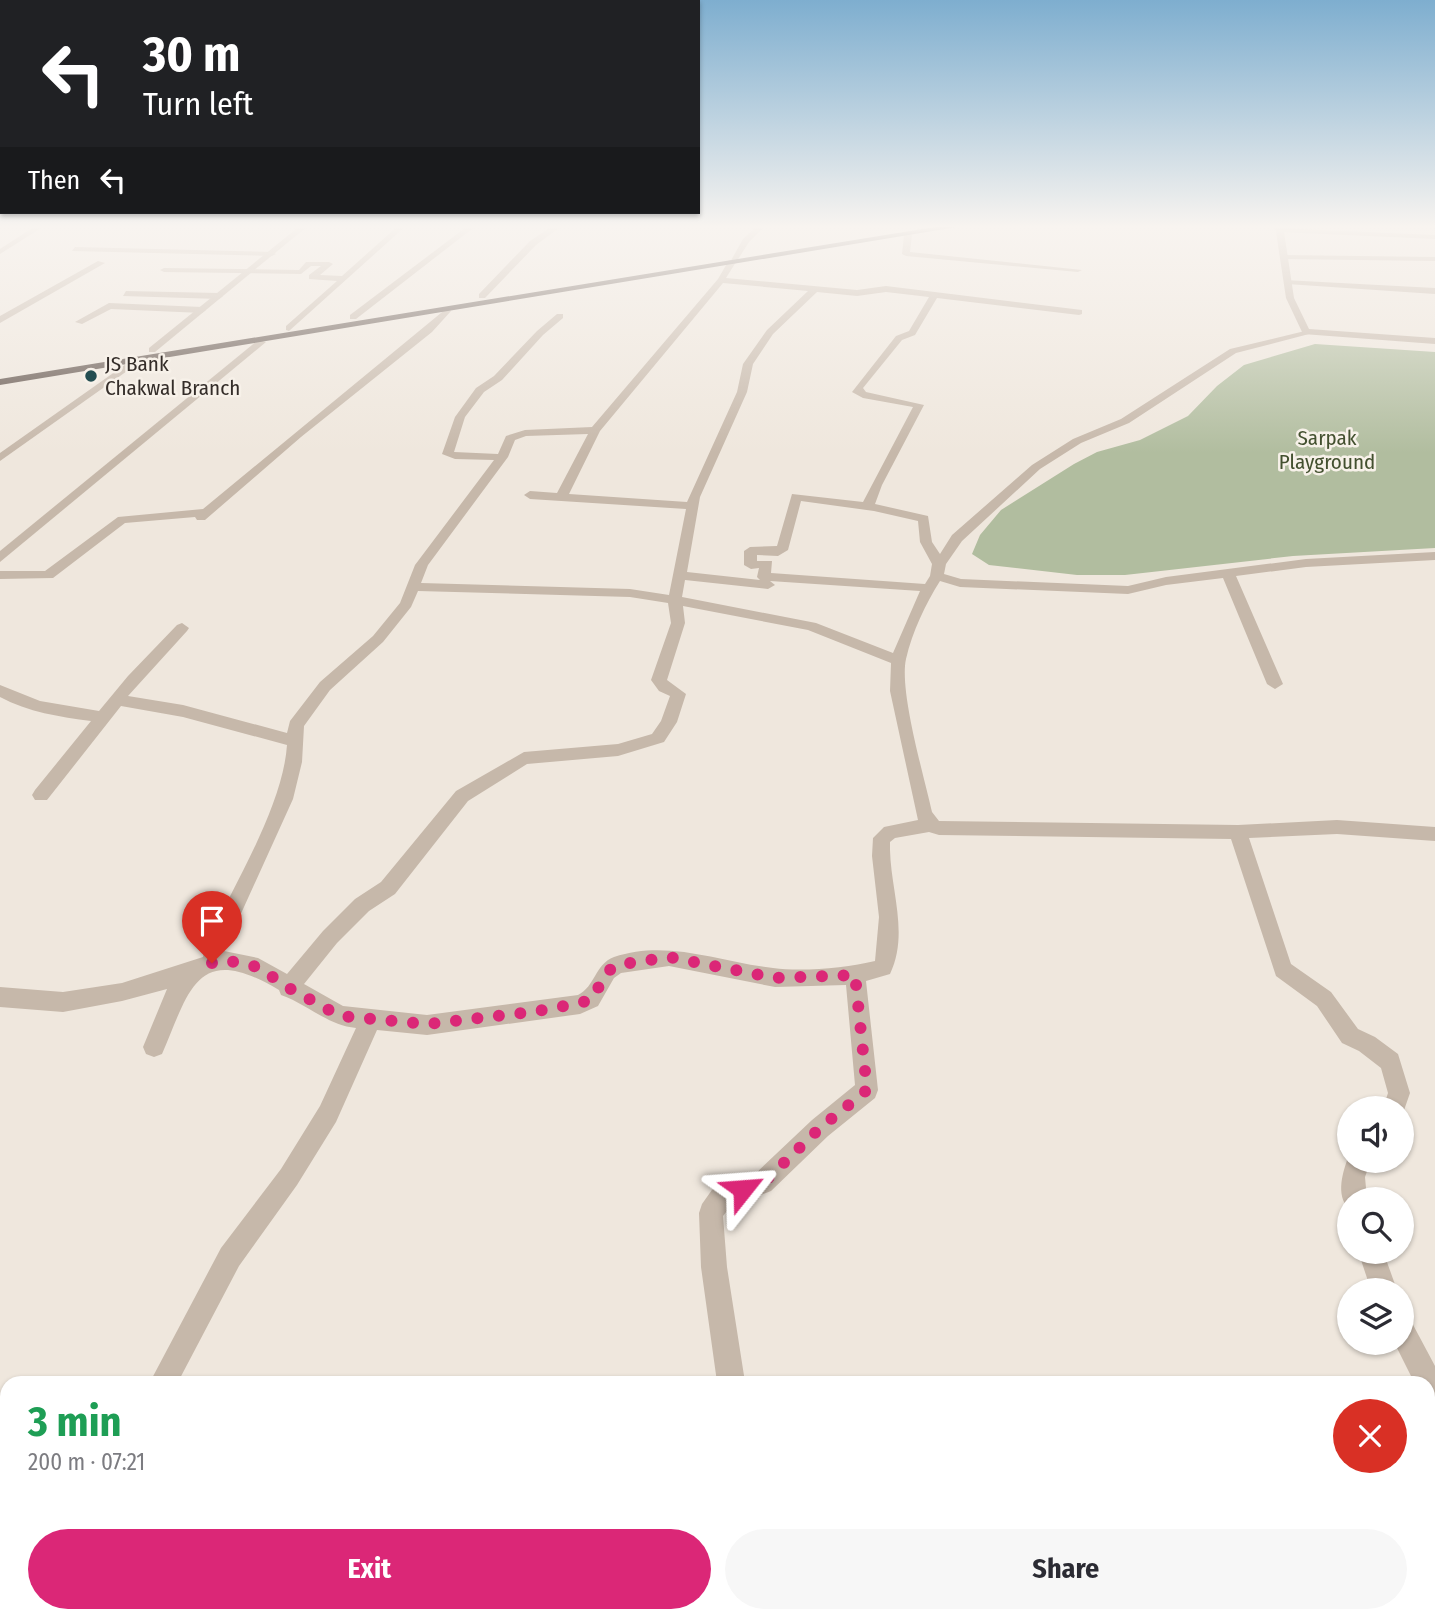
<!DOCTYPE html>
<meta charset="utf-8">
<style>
:root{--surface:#fff;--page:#f7f7f7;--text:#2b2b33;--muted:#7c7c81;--accent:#db2777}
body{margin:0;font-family:"Fira Sans Condensed",sans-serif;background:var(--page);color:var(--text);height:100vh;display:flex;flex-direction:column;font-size:26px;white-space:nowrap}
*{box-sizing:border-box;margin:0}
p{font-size:23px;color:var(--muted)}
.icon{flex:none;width:38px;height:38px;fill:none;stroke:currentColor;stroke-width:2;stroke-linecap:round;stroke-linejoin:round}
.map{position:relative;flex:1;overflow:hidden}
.sheet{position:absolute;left:0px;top:1376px;width:1435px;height:247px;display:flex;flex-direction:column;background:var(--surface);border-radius:21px 21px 0 0;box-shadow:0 2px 5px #0004}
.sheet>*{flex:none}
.top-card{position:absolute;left:0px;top:0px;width:700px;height:214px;box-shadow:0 2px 5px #0004;background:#202124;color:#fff;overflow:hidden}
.controls{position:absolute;left:1337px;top:1096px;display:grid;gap:14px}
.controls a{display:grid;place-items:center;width:77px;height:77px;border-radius:50%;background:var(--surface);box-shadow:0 2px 5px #0004;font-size:35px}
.pin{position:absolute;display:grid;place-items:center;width:60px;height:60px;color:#fff;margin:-72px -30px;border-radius:50% 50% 50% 0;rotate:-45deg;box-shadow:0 0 7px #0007}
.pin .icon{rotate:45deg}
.me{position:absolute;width:77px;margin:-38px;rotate:62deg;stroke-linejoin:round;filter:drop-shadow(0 0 5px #0008)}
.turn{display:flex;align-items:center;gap:24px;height:147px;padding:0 28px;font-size:32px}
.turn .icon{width:91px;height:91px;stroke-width:2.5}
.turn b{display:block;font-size:49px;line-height:60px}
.then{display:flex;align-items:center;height:66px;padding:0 28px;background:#0003;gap:14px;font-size:26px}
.round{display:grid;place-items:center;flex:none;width:74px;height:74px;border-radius:37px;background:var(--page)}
.headline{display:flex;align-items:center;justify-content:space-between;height:119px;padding:0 28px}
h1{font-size:42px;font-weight:700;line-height:52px;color:#1e9e55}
.action{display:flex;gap:14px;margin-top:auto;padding:14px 28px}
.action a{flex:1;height:80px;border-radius:42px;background:var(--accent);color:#fff;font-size:28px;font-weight:700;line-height:80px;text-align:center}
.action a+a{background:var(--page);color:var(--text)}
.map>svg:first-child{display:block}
.green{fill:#b1bd9f}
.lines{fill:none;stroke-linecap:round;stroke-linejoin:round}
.minor{fill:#c6b8aa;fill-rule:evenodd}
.tertiary{fill:#c6b8aa;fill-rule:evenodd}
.trunk{fill:#64564e;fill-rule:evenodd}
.route{stroke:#db2777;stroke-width:12;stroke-dasharray:0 21.6}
.poi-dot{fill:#234d51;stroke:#f7f1e9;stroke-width:2.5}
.labels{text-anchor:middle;stroke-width:5;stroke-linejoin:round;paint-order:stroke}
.far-poi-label{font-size:21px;fill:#342d29;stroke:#f7f1e9;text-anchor:start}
.far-park-label{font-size:21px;fill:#43502f;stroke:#f7f1e9}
</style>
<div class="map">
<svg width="1435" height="1622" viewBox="0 0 1435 1622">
<rect width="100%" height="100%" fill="#efe7dd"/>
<polygon class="green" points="1315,344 1435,352 1435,548 1293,556 1125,575 1077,575 989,565 972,554 980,535 1001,510 1074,464 1097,452 1140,440 1188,416 1217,386 1244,365"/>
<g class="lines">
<g class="minor">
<polygon points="37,225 46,225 0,254 0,249"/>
<polygon points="399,225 407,225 289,331 286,330 286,326 337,281 309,279 309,275 321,266 311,266 301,274 164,272 160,270 164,268 299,270 306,262 329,262 333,264 320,275 342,276"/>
<polygon points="469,225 477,225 356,319 350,319 350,315"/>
<polygon points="554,225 563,225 536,245 485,298 479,298 479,294 530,241"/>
<polygon points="1276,228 1435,235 1435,239 1279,232"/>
<polygon points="908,233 912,235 910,252 1082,270 1078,272 906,256 902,254 904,235"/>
<polygon points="75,247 272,252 276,254 272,256 72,251"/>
<polygon points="1283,255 1435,257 1435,261 1280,259"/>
<path d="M729 260 736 262 726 278 857 290 886 286 1082 310V314L1079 315 937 298 915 335 902 340 863 388 866 392 924 405 882 485 875 504 928 516 932 542 940 554 952 535 1032 465 1073 439 1121 419 1230 349 1309 330V334L1236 353 1129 423 1081 443 1040 469 962 541 946 564 944 574 961 579 1128 586 1166 577 1306 559 1435 552V560L1306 567 1236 576 1283 684 1275 689 1267 684 1223 578 1166 585 1128 594 960 587 940 581C926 603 912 632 906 659 899 691 924 776 932 812L939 821 1238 825 1337 820 1435 827V841L1337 834 1249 838 1291 964 1331 992 1358 1029 1375 1037 1398 1054 1410 1093 1402 1116V1108H1383L1388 1093 1381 1068 1359 1051 1342 1043 1317 1006 1276 976 1231 839 939 835 929 832 895 838 890 842V850C891 892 909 934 890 974L866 981 878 1090 875 1098 828 1136 771 1191 731 1206 723 1216 727 1267 745 1382H717L701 1267 699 1213 702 1204 714 1187 756 1173 812 1120 855 1085 846 985 775 987 669 966 621 973 614 978 598 1006 580 1014 427 1035 377 1030 336 1122 297 1185 239 1266 178 1382H150L221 1248 281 1169 320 1106 356 1028C327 1025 307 1004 281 995L279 990C197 941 190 989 162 1054L154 1057 146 1054 143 1047 167 989 122 1001 63 1012 0 1007V987L63 992 122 983 203 957 206 944C233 887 283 806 287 745L183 717 121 706 47 800H35L32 795 35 790 91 721C60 717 28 712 0 697V685L40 701 99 711 128 676 177 625 182 623 189 628 187 631 128 696 183 705 287 733 290 721 320 682 373 636 400 603 415 565 494 460 455 459 442 454 455 417 476 388 494 376 537 331 557 314H563V318L543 335 502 380 484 392 465 417 454 452 498 454 506 436 525 430 592 427 718 279ZM723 283 808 291 767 330 743 364 737 392 687 502 569 494 600 431ZM817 292 857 296 886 292 929 297 909 331 896 336 852 392 863 398 913 407 863 502 792 494 777 546 750 547 744 551V565L751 569 759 568 757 577 760 580 687 572 700 497 747 392 753 364 773 334ZM588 434 557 493 530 491 524 495 530 499 686 509 669 595 630 589 421 583 428 565 508 457 515 440 526 436ZM801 501 874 511 918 521 920 542 932 564 930 576 925 584 771 573 772 561H757V555L778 556 788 550ZM685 580 768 589 775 585 770 581 920 591 893 653 816 623 682 597ZM418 591 630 597 668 603 671 623 651 680 659 691 670 696 661 721 652 734 618 744 524 752 456 791 381 882 355 899 323 931 287 974 258 958 224 951 293 799 302 762 304 726 330 690 383 642 411 607ZM683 606 808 630 891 663 890 691 918 820 884 827 873 838 872 856 879 917 875 961C846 968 802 972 773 968 719 962 668 939 614 957 595 964 595 987 578 995L427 1015 343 1006 304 984 337 943 369 911 395 894 468 801 527 764 618 756 664 742 677 722 686 694 667 680 685 623Z"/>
<polygon points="98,261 105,263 0,323 0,316"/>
<polygon points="1284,280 1435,288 1435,294 1287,284"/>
<polygon points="126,291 219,293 223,296 219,299 123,296"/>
<polygon points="109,303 202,307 206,310 202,313 111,309 82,324 75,322"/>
<polygon points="447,308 451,311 432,332 301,437 205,520 197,520 195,517 125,523 53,578 0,579 0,571 45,571 118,517 203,509"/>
<polygon points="258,340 266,342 0,562 0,551"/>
<polygon points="136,357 144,359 0,461 0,453"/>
<path d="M1349 1155V1160H1371L1365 1177 1367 1199H1349V1209C1335 1195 1343 1171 1349 1155Z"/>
<polygon points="1358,1251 1383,1251 1397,1290 1371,1290"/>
<polygon points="1402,1317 1411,1321 1435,1366 1435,1408 1428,1405 1428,1382 1414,1382 1394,1342 1402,1342"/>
<polygon points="7,1452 7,1480 0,1481 0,1453"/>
<polygon points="1435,1604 1435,1622 1404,1622 1407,1615 1428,1615 1428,1605"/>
<polygon points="75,1615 107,1615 106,1622 74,1622"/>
<polygon points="284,1615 320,1615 317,1622 281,1622"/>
</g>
<g class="tertiary">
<polygon points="301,225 309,225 155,352 149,352 149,348"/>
<polygon points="758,225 766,225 749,242 735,264 729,264 743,239"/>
<polygon points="1275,225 1283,225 1294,298 1309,329 1435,338 1435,344 1303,334 1286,298"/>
</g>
<polygon class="trunk" points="947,225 969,225 0,385 0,379"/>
</g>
<linearGradient id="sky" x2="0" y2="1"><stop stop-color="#7eaecf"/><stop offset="0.5" stop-color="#f8f4f0"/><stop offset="1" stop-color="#f8f4f0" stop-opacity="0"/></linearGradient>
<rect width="1435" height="453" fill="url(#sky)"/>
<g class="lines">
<polyline class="route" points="212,963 225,960 258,967 289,988 340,1016 427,1024 532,1012 580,1003 592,999 607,972 617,965 669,957 775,978 855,975 867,1090 820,1128 763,1183 743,1189"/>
</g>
<circle class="poi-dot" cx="91" cy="376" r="7"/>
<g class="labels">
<g class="far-poi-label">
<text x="105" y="371">JS Bank<tspan x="105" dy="24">Chakwal Branch</tspan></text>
</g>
<g class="far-park-label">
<text x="1327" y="445">Sarpak<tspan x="1327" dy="24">Playground</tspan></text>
</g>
</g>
</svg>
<div class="controls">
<a><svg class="icon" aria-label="sound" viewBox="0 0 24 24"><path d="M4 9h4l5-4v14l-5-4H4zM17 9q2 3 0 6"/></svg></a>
<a><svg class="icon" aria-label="search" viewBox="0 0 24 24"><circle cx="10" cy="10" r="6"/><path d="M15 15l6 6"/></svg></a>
<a><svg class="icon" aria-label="layers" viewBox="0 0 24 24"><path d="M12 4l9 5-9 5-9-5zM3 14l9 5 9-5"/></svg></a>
</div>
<div class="pin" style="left:212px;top:963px;background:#d93025"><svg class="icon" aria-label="arrive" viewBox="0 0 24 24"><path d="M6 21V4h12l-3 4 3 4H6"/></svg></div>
<svg class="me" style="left:743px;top:1189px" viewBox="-20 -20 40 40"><path d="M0-17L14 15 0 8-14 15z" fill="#db2777" stroke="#fff" stroke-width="4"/></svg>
<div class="top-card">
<div class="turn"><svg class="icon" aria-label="left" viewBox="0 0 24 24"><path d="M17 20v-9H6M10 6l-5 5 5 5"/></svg><div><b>30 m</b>Turn left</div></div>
<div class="then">Then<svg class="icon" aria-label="left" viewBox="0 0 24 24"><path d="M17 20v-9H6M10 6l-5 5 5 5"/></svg></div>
</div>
<section class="sheet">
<div class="headline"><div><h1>3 min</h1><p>200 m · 07:21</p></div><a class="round" style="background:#d93025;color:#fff"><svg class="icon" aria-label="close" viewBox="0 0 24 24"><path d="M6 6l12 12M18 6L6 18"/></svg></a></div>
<div class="action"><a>Exit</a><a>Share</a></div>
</section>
</div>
